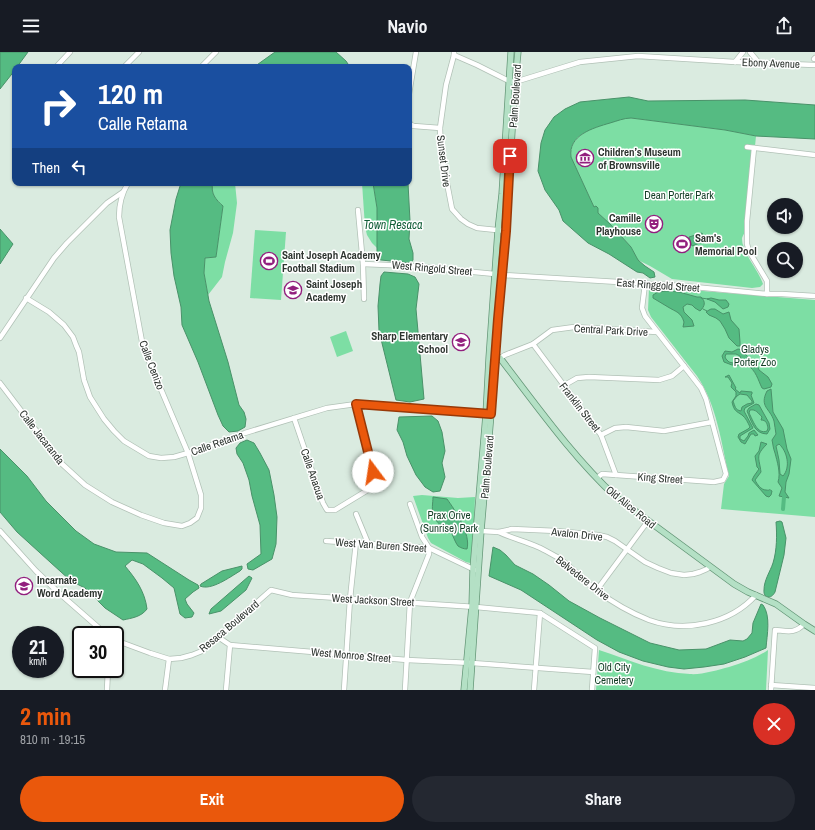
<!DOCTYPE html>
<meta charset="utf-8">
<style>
:root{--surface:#171b24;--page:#242831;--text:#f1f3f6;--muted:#9ea1a6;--accent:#ea580c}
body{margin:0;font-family:"Archivo Narrow",sans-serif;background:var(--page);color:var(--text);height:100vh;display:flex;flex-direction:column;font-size:15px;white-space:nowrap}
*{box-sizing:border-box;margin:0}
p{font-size:13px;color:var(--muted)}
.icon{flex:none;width:22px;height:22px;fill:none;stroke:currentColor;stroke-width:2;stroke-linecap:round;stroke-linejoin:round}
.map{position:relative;height:638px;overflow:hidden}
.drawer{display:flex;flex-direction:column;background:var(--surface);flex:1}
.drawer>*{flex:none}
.hud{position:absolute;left:12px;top:12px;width:400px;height:122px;border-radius:8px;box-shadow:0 1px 3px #0004;background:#1a4fa0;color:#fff;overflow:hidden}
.buttons{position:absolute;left:767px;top:146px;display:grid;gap:8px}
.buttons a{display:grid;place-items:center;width:36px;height:36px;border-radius:50%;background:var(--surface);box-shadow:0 1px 3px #0004;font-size:20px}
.speed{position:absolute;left:12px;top:574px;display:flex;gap:8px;font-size:20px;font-weight:700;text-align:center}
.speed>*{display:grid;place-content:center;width:52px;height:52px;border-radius:50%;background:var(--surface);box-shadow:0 1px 3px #0004;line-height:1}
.speed small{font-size:10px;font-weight:400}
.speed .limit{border:2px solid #111;border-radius:6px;background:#fff;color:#111}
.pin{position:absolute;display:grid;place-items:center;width:34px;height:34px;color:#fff;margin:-17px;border-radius:8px;box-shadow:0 2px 6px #0006}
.me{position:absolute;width:44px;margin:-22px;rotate:346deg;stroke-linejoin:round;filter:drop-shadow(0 0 3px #0008)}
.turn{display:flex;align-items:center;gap:14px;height:84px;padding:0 20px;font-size:18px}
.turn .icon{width:52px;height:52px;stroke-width:2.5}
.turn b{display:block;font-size:28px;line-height:34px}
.then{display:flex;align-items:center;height:38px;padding:0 20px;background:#0003;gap:8px;font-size:15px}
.round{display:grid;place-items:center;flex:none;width:42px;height:42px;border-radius:21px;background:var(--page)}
.overview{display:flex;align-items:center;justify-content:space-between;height:68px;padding:0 20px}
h1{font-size:24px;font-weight:800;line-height:30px;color:var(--accent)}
.action{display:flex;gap:8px;margin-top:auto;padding:8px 20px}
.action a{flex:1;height:46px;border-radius:24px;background:var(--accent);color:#fff;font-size:16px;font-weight:800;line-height:46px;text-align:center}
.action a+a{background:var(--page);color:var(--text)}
header{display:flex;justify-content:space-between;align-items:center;height:52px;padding:0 20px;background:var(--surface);font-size:18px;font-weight:800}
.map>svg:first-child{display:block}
.green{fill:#7ddea4}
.water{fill:#55bb82;stroke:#499269;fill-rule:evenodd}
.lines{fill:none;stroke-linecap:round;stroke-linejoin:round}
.stream{stroke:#499269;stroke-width:1}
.canal{stroke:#55bb82;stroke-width:4}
.minor-casing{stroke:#b1c1b6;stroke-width:6}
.major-casing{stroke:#649677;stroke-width:7}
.minor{stroke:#fff;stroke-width:4.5}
.major{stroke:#b4e0c5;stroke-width:5.5}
.route-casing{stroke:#983908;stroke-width:10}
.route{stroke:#ea580c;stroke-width:7}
.labels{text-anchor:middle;stroke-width:3;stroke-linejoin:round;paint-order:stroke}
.street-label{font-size:11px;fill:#2d342f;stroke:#fff}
.poi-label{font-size:11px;font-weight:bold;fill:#2d342f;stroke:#fff;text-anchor:start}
.park-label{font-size:11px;fill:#123d25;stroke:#fff}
.water-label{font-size:12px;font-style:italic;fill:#115e38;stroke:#fff}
</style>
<header><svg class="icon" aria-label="menu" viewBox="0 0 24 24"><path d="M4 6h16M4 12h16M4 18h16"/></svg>Navio<svg class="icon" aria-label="share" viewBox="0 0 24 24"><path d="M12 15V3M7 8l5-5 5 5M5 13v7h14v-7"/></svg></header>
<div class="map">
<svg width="815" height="638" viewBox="0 0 815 638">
<rect width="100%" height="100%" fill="#daebe0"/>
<g class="green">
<path d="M624 66H631L725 78 756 84 747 177C745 180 743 183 742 186 741 199 759 219 763 232L760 235 752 236 672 227 650 214 638 208 631 195 610 172 598 161 594 155 571 105C568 79 606 72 624 66Z"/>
<path d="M213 131H235L237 151 233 181 225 210 222 225 208 243 204 221 205 206 216 205 223 154C216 148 210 141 213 131Z"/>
<polygon points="362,131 373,131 377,156 377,196 372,191 367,183 365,175"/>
<polygon points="255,178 286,180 281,248 250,246"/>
<path d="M649 236 678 237 815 248V465L721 457 724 432 729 424C721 390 717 353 697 324L651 265 648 258Z"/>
<polygon points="346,279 353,299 337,305 330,285"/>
<polygon points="422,443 458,446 475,445 473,508 470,511 466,510 431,491 428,486 413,444"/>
<path d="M599 598C629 608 658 621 690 622 701 623 718 618 729 615 743 611 756 606 768 598L766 638H596Z"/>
</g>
<g class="water">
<polygon points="0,0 28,0 17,15 15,15 15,18 0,37"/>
<polygon points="275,0 336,0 346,9 350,15 254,15"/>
<path d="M629 45 648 49 745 48 815 53V87L756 84 725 78 631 66C624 66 617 69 610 71 593 76 568 83 571 105L594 155 596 154 598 156V161L610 172 631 195 638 208 645 214 654 220 655 225 650 226 643 221 637 220 609 202 588 191 563 169 559 158 545 138 538 119 541 91 545 78 554 65 565 57 580 50Z"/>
<path d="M181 131H213C210 141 216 148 223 154L216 205 205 206 204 221 209 249 228 310 239 353 244 360 246 367 245 375 238 379 229 380 223 374 218 363 198 310 182 273 181 255 174 224 171 201 170 178 176 147Z"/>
<polygon points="373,131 408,131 410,169 409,187 413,201 413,208 411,211 381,208 378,207 377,205 377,156"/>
<polygon points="0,177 13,192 0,212"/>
<polygon points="702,181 705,189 692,194 689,185"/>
<polygon points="687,185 690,194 677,198 674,190"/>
<polygon points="384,220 408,222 415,225 419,232 416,257 424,347 410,350 396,348 379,279 378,254 380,232 381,224"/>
<path d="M667 239 679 240 697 245H701C706 250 705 254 700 259L695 256 692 253 687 252 683 255 684 260 692 268 694 274 683 275 684 270C681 260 676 260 668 255 663 252 658 249 653 246V243L658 240Z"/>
<polygon points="711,246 719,248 726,248 729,252 728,255 723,257 715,250 707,247"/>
<polygon points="711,257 715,257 723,262 729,260 731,268 739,277 740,290 740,294 737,294 729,286 725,277 720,269 716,266 709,263 706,260 709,258"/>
<path d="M738 297 743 298 744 299 746 303 757 313 759 318 768 325 772 332 771 335 764 337 762 336C758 328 756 318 747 313H732L724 310 722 304 725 299 732 300ZM726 302H736L740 304 741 307 740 309 733 311 729 310 726 307 725 305Z"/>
<path d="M729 323 736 336 735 337 740 341 741 339 752 340V342L751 343 754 351 745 356 744 359 753 376 740 384V387L744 389 748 384 749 381 754 378 758 383 755 384 754 382H751L745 392 741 390 738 385 739 382 748 377 750 375C748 371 746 366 742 363 736 359 734 359 732 350L736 344V340L731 335 732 331 728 325H725ZM740 342 747 343 752 349V351L747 352 742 355 741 359C735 358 735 354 733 349L737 344Z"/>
<path d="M771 337 773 360 783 377 787 397 791 407 789 422 786 430 785 440 789 446 779 444 782 436 778 430C781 421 777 409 775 401 773 396 773 392 772 388L776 382C775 378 775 373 774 369 770 356 759 355 767 339ZM779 392C787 399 791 415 783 424L780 422 779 408 776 394Z"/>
<path d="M756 352 759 353 769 371 770 377 767 382C754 382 751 368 747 359L749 356ZM750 358C756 357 758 361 762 365L761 368C766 368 767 371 768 376L767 379C757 383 753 368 749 361Z"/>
<polygon points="432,364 438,369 442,380 445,399 442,411 445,425 440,439 433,440 425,435 416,423 407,404 403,390 397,378 399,365"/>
<polygon points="247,388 254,391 260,401 269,418 274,443 277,465 276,492 272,507 253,518 248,517 247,512 261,502 260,473 252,444 249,428 243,411 237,402 236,396 240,391"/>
<path d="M761 390 767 392C755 404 759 405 761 420L755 428C757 432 761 438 766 438 772 439 767 436 772 439L771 443 769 445 766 444 752 428 754 424 759 417 757 415 755 404 759 399Z"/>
<path d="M0 397 27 424 46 449 76 479 94 492 116 500 147 501 189 528 198 533 199 536 193 540 185 547 187 552 194 561 192 565 185 566 180 562 174 536 162 526 143 512 132 508 125 514C136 527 145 540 147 557 141 565 132 566 123 568L105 556 85 536 71 529 50 510 17 480 0 460Z"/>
<path d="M433 445 447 447C455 458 471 482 467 497 464 497 461 496 458 494 455 490 454 486 452 482 447 475 437 474 434 464 431 458 433 451 433 445Z"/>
<path d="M780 469 782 470 786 486 784 503 775 540C771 548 763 546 764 538 764 528 770 520 773 511 777 498 777 483 776 470Z"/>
<path d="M493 495 500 498 506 503 515 513 533 522 549 533 569 549 600 566 650 591 679 598 706 597 730 588 743 589 747 587 752 581 753 571 761 552 763 553C771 564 767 583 766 596L745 605 724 612 704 615 684 617 668 615 643 609 619 600 597 588 521 538 489 524Z"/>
<path d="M242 514V517L240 519C230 525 211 539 200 534L201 532 222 519Z"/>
<polygon points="249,524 252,526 246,538 221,559 209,562 211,557"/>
</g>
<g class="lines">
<g class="stream">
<polyline points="701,246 708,247"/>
<polyline points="703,257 707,259"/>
</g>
<polyline class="canal" points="783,457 784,445"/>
<defs>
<g id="minor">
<polyline points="750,0 759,11"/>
<polyline points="454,1 454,3 446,33 440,76 441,100 452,157 461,167 468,172 477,176 506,179"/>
<polyline points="454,3 477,13 509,29 515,30 580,10 638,4 735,10 815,13"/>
<polyline points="814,7 815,6"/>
<polyline points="735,10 743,0"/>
<polyline points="56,15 70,0"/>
<polyline points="124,15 139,0"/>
<polyline points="201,15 216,0"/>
<polyline points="409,42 416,0"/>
<polyline points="409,70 411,73 414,74 440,76"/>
<polyline points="747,95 815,103"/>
<polyline points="754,96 747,169 747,192 749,199 767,229 767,242"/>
<polyline points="358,158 363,212 364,247"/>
<polyline points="363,212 411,214 495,222 502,223 684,234 767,242 782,242 815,244"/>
<polyline points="26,246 49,260 64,273 73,285 76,293 79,300 84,328 90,345 104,367 114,379 124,389 149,404 161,406 174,405 188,401 245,381 327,356 356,352 488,362"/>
<polyline points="0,286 54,206 67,191 107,151 123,140"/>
<polyline points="533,292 601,383 616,423"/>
<polyline points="500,306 505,303 533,292 552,278 574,275 657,280"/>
<path d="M0 331 61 411 85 433 112 450 141 463 164 471 182 474 190 471 197 466 201 456V443L188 401 143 295 119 165C119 153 122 141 128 131"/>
<polyline points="563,334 577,326 589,325 659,328 672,324 684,314"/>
<polyline points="294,366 323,451 327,458 335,458 376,433 356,352"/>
<polyline points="601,383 615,376 626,375 664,379 712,370"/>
<polyline points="597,426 602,422 714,430 723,428 726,422 706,347 701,336 645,264 642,256 645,232"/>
<polyline points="356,462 368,491"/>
<polyline points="0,479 36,519 59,541 107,583"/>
<polyline points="481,479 499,480 512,477 557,479 598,483 607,485 615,489 645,510 658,516 671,521 684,523 693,522 700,520 707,517 709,515"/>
<path d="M499 480C511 486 525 489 538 495 545 498 551 502 557 505 572 514 582 528 596 538 612 550 631 561 649 568 685 581 730 572 756 543"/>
<polyline points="326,489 429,496 475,518"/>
<polyline points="596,539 648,469"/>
<polyline points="218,585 230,593 226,638"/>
<polyline points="115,588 150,601 169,607 181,606 192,603 202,599 218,585 271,538 292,543 476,555 540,561 595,596 592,638"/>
<polyline points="230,593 407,608 472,611 593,620"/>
<polyline points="771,633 815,636"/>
<polyline points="107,638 108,617"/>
<polyline points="165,638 169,607"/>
<polyline points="344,638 350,547 356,490"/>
<polyline points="405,638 410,550 429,502 429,496 422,485 410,452"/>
<polyline points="534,638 540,561"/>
<path d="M771 638 775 578C787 579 795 582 804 572"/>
</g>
<g id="major">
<path d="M493 305 500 306C537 354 572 404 616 445L734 532 748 540 776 552 804 572 815 579"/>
<polyline points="464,638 472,554 473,517 486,362 489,306 498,178 502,142 511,0"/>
<polyline points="470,638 481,479 491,362 502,223 506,179 515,30 518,0"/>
</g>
</defs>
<use href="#minor" class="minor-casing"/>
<use href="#major" class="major-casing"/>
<use href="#minor" class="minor"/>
<use href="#major" class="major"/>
</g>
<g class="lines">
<defs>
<polyline id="route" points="373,420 356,352 491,362 498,267 506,179 510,104"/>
</defs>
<use href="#route" class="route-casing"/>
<use href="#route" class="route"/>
</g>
<defs>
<symbol id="museum-ring" viewBox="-11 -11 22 22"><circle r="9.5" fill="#fff" stroke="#921f7e" stroke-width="1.5"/><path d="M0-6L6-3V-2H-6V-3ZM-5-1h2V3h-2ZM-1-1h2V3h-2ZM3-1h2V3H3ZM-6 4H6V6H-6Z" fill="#921f7e"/></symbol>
<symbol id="theatre-ring" viewBox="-11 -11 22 22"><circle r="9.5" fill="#fff" stroke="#921f7e" stroke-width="1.5"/><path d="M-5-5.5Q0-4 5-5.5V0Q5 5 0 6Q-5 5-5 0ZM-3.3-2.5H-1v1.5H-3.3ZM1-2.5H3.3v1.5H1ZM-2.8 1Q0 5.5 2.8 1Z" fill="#921f7e"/></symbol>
<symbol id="stadium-ring" viewBox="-11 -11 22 22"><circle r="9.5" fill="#fff" stroke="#921f7e" stroke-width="1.5"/><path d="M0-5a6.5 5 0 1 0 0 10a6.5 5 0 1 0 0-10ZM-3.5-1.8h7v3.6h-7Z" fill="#921f7e"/></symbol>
<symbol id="school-ring" viewBox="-11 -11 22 22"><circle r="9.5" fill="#fff" stroke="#921f7e" stroke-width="1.5"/><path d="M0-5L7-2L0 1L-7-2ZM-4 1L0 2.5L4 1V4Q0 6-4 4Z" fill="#921f7e"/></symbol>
</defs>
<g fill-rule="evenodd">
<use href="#museum-ring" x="575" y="96" width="20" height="20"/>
<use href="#theatre-ring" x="644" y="162" width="20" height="20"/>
<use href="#stadium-ring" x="672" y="182" width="20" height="20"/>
<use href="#stadium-ring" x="259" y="199" width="20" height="20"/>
<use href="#school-ring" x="283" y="228" width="20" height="20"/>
<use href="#school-ring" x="451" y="280" width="20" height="20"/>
<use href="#school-ring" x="14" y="524" width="20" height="20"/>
</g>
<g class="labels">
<g class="street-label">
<text transform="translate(771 11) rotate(2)" y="4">Ebony Avenue</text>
<text transform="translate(515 44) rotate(-86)" y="4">Palm Boulevard</text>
<text transform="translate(444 109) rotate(83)" y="4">Sunset Drive</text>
<text transform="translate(432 216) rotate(5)" y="4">West Ringold Street</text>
<text transform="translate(658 233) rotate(4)" y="4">East Ringgold Street</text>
<text transform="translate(611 278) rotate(3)" y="4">Central Park Drive</text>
<text transform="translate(152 313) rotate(69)" y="4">Calle Cenizo</text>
<text transform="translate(580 355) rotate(52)" y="4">Franklin Street</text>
<text transform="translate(42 385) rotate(52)" y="4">Calle Jacaranda</text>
<text transform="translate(217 391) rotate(-19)" y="4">Calle Retama</text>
<text transform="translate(487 415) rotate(-85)" y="4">Palm Boulevard</text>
<text transform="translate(313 422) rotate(71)" y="4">Calle Anacua</text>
<text transform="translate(660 426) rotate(4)" y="4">King Street</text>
<text transform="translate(631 455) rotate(39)" y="4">Old Alice Road</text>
<text transform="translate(577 482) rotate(6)" y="4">Avalon Drive</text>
<text transform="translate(381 493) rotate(4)" y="4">West Van Buren Street</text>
<text transform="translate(583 526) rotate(38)" y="4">Belvedere Drive</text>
<text transform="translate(373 548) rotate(3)" y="4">West Jackson Street</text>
<text transform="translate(229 574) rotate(-40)" y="4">Resaca Boulevard</text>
<text transform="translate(351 603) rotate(5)" y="4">West Monroe Street</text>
</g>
<g class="poi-label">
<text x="598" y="104">Children’s Museum<tspan x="598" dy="13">of Brownsville</tspan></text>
<text x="641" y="170" text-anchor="end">Camille<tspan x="641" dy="13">Playhouse</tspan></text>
<text x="695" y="190">Sam's<tspan x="695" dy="13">Memorial Pool</tspan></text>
<text x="282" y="207">Saint Joseph Academy<tspan x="282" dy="13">Football Stadium</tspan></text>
<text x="306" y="236">Saint Joseph<tspan x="306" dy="13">Academy</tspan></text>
<text x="448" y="288" text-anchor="end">Sharp Elementary<tspan x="448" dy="13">School</tspan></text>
<text x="37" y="532">Incarnate<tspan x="37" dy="13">Word Academy</tspan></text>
</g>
<g class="park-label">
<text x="679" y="147">Dean Porter Park</text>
<text x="755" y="301">Gladys<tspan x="755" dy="13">Porter Zoo</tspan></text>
<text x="449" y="467">Prax Orive<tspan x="449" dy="13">(Sunrise) Park</tspan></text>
<text x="614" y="619">Old City<tspan x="614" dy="13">Cemetery</tspan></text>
</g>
<g class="water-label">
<text x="393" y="177">Town Resaca</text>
</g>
</g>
</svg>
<div class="buttons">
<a><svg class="icon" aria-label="sound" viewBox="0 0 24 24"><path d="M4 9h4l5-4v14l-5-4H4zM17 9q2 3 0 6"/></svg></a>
<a><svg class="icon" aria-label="search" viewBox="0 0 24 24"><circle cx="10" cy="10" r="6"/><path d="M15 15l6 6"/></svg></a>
</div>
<div class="speed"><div>21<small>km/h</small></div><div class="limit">30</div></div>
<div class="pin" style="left:510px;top:104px;background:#d93025"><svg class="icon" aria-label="arrive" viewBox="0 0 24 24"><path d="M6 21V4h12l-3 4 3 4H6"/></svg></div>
<svg class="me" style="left:373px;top:420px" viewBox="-20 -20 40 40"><circle r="19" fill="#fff"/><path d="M0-13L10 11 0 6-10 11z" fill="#ea580c"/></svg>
<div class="hud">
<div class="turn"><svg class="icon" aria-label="right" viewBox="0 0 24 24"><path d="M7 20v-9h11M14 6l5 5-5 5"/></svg><div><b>120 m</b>Calle Retama</div></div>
<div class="then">Then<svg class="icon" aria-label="left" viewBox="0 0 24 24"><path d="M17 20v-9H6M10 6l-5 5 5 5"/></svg></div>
</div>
</div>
<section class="drawer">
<div class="overview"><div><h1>2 min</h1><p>810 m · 19:15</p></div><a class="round" style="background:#d93025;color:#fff"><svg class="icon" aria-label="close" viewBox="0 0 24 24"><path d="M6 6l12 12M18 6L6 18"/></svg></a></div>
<div class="action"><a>Exit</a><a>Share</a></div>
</section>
